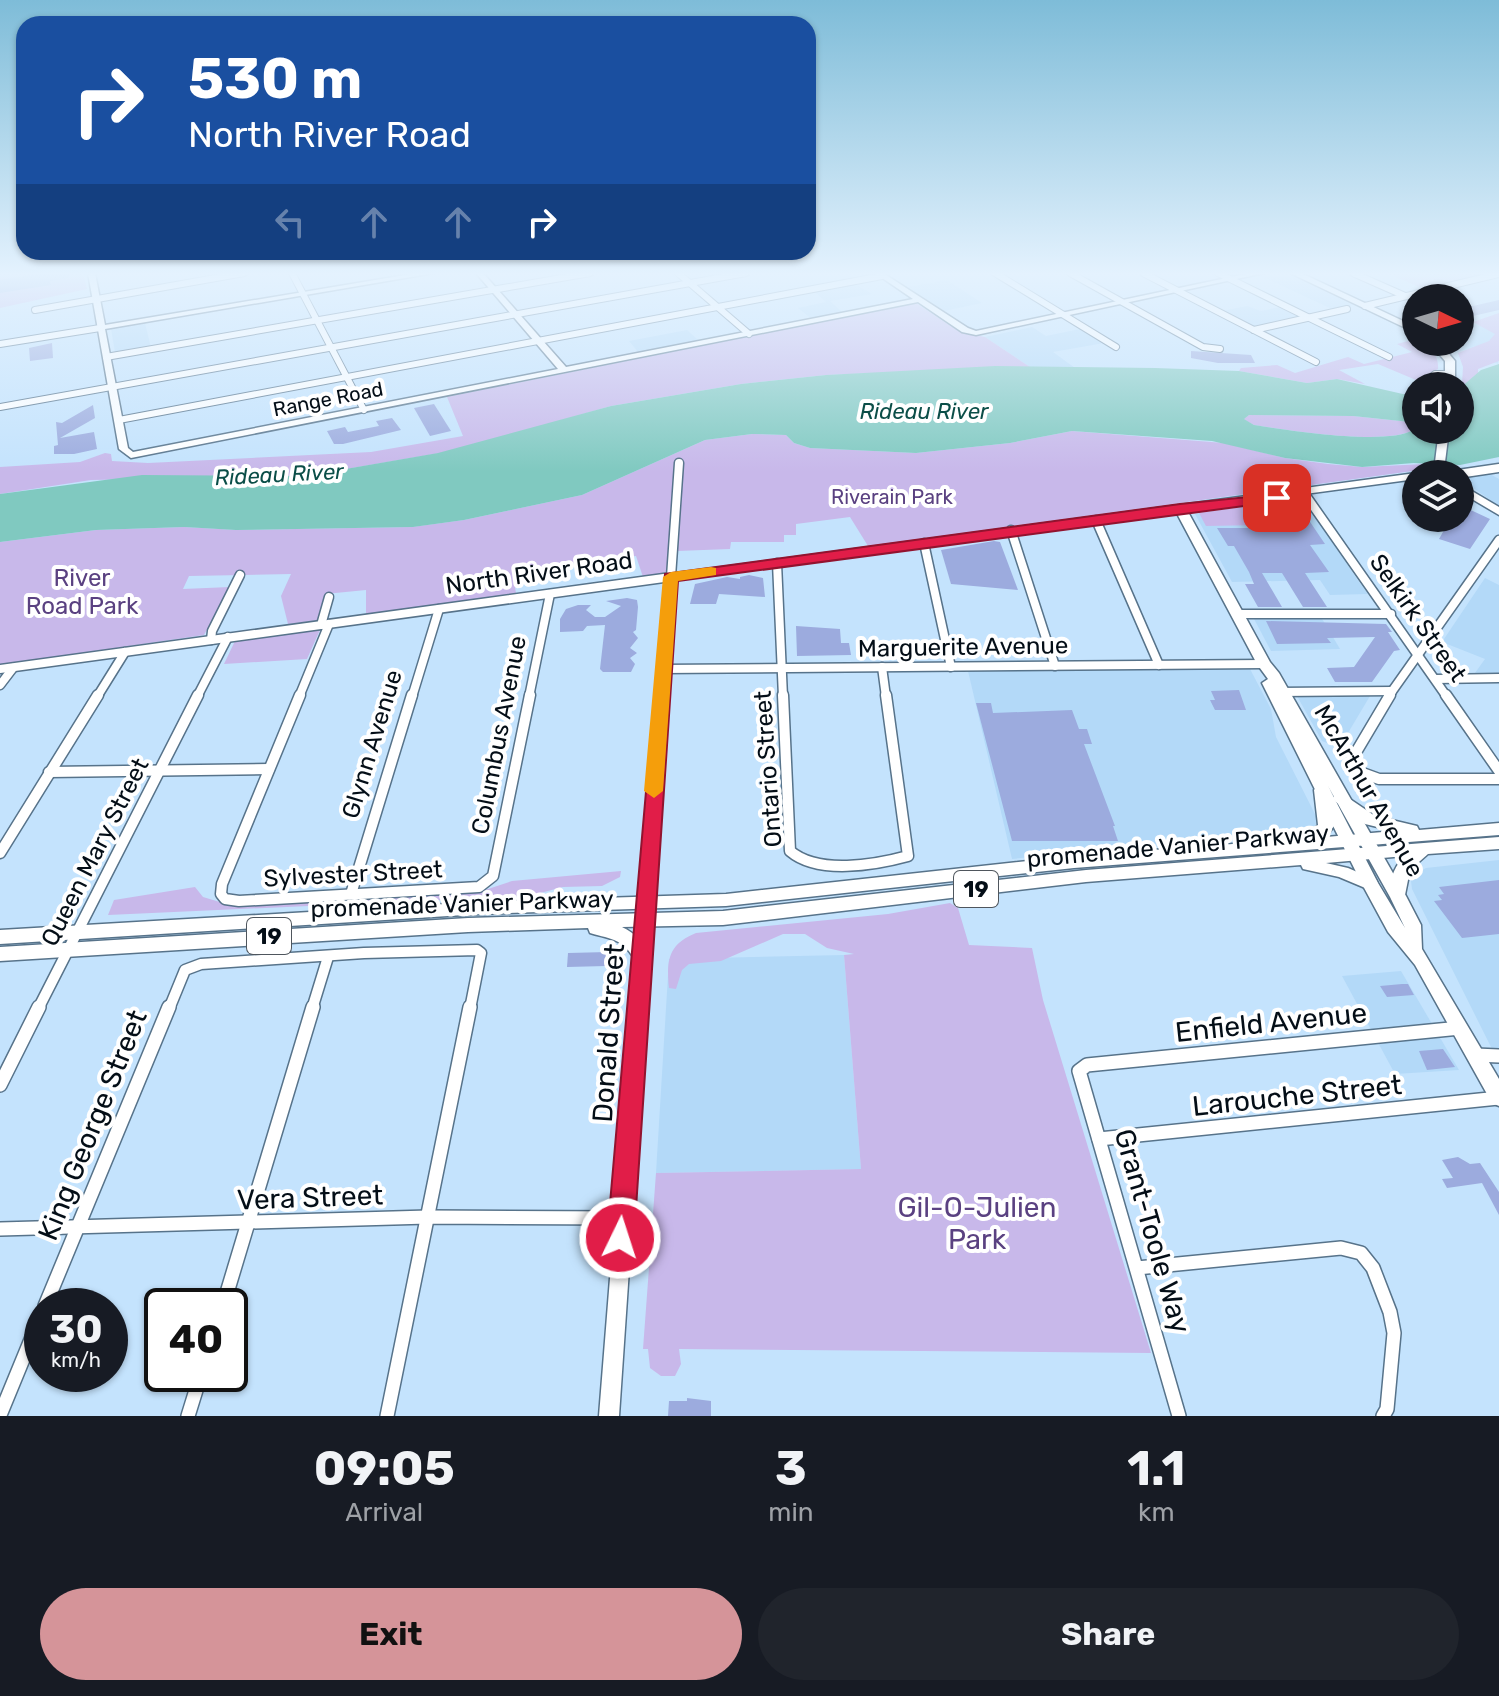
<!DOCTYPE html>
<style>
:root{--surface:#171b24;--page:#20242c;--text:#f1f3f6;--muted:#9ea1a6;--accent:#d59499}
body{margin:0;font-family:Rubik,sans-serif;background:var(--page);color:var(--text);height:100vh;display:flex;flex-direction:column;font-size:30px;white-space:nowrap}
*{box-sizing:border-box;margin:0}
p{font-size:26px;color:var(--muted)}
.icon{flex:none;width:44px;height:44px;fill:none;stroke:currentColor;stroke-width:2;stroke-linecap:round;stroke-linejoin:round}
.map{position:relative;height:1416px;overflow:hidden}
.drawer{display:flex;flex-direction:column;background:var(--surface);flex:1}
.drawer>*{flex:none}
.banner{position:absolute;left:16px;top:16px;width:800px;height:244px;border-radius:24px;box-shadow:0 2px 6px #0004;background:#1a4fa0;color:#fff;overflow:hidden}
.needle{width:52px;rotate:95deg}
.controls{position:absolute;left:1402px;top:284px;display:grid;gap:16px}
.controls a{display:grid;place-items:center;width:72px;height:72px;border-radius:50%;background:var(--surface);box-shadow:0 2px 6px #0004;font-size:40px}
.speed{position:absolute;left:24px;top:1288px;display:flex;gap:16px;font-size:40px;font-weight:700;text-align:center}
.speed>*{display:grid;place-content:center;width:104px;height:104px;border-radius:50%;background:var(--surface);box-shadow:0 2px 6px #0004;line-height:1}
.speed small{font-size:20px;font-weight:400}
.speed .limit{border:4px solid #111;border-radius:12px;background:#fff;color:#111}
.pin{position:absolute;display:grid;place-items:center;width:68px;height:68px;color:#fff;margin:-34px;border-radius:16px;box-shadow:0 4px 12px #0006}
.me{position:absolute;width:88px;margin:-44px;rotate:4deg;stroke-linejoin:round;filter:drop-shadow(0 0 6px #0008)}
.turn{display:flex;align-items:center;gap:28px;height:168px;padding:0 40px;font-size:36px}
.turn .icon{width:104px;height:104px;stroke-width:2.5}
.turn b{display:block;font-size:56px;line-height:68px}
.lanes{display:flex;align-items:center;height:76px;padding:0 40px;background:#0003;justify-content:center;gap:40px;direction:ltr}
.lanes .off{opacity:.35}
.eta{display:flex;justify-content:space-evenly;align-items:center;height:136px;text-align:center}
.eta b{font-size:48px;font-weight:700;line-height:56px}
.button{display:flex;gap:16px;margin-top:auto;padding:16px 40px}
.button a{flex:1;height:92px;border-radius:48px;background:var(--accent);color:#111;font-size:32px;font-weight:700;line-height:92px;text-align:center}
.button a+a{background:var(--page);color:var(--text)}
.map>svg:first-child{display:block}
.built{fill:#b3d9f8}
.green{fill:#c8b8ea}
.water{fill:#80c9c0;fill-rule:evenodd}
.building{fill:#9cabde}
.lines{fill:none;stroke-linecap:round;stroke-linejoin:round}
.minor-far3-casing{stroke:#57738a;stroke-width:8}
.minor-far2-casing{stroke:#57738a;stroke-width:11}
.minor-far1-casing{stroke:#57738a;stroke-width:13}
.minor-casing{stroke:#57738a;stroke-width:16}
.tertiary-casing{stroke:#57738a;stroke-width:3}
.secondary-casing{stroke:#57738a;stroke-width:3}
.primary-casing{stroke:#57738a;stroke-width:3}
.minor-far3{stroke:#fff;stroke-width:6}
.minor-far2{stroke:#fff;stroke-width:8}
.minor-far1{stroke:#fff;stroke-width:10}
.minor{stroke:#fff;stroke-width:13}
.tertiary{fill:#fff;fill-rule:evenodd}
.secondary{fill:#fff;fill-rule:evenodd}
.primary{fill:#fff;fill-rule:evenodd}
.route{fill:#e11d48;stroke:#92132f;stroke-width:2}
.slow{fill:#f59e0b}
.labels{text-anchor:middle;stroke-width:8;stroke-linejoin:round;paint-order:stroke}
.far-street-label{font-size:20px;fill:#040e17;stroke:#fff}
.far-park-label{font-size:20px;fill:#5a4181;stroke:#fff}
.far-water-label{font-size:22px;font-style:italic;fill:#0b4e48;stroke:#fff}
.shield{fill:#fff;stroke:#4f565d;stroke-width:2}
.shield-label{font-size:22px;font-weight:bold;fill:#040e17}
.street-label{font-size:24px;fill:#040e17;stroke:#fff}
.park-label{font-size:24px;fill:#5a4181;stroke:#fff}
.near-street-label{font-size:28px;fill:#040e17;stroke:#fff}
.near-park-label{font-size:28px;fill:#5a4181;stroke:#fff}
</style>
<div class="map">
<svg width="1499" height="1416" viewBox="0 0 1499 1416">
<rect width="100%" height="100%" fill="#c4e3fd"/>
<g class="built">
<polygon points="1218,273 1294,273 1358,303 1336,311 1257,274 1231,280"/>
<polygon points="947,280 982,303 944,311 908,287"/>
<polygon points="855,284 872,294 830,301 843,313 812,319 798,308 826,302 815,292"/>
<polygon points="1247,306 1261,311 1280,307 1298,316 1253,327 1222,311"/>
<polygon points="145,323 152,352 116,358 111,329"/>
<polygon points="1477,324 1499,334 1498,364 1468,349 1455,353 1445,342 1460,342 1460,328"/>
<polygon points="1032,327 1046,336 1080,329 1104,343 1053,352 1075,368 1050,368 1030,367 985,337"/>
<polygon points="687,330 699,341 639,353 629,341"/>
<polygon points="1490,474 1499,479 1499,506 1466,483 1469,476"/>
<polygon points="1303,498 1357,579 1368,594 1330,595 1320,580 1232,582 1195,514"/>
<polygon points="1485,578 1499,585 1499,673 1475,673 1485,659 1442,642"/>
<polygon points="1253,617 1321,617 1340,649 1271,651"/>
<polygon points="1250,669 1271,709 1276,737 1317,818 1318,823 1310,831 1238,836 1012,859 968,671"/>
<polygon points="1297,696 1370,696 1339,748 1322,741"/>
<polygon points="1499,860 1499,1063 1412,889 1411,881 1415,874 1426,868"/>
<polygon points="844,955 861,1169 656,1173 669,959"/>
<polygon points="1401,971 1459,1070 1395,1074 1342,976"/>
</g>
<g class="green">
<polygon points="0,273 83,273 87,289 0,308"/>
<polygon points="1387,273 1494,273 1424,289"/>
<polygon points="916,303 960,332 985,337 1030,367 826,375 741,384 611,406 458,450 305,476 91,480 0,494 0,467 80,462 105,453 111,454 112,461 148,463 371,452 463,436 447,397"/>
<polygon points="1499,313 1499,361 1478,369 1478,375 1466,386 1462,384 1463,367 1458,353 1489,341 1495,334 1473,322"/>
<path d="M1416 339V342H1424C1432 349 1439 357 1438 369L1416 380 1378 364 1339 370 1365 384 1337 379 1307 383 1239 371 1241 368 1277 365 1295 373 1348 357 1364 364 1412 352 1397 344Z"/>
<path d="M1249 415 1353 416 1410 422 1413 430C1385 446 1288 430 1254 425L1243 419Z"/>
<polygon points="1072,431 1224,443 1285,458 1328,464 1362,467 1426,464 1427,469 868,546 850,517 796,524 796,535 784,535 784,542 731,542 730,549 677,551 676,570 643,577 636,556 513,570 516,594 366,614 366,590 325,594 320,620 288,624 281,596 291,574 189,576 183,589 230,587 204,635 0,665 0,542 96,530 184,527 237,530 412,527 464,520 582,495 705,440 752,434 786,435 794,443 810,448 916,453 1010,443"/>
<polygon points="1243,507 1262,508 1269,519 1261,522 1263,525 1206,526 1199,513"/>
<polygon points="320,630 307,659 224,664 235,641"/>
<polygon points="621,871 620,877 602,886 563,887 529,896 108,915 114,900 195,887 203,897 223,903 485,890 512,881"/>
<path d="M950 903 958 908 969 945 1032 948 1043 1000 1151 1353 679 1349 681 1364 675 1376H661L650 1368 648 1349H643L656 1173 861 1169 844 955 854 954 827 948 805 934H783L721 961 689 964 682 970 676 989 669 988C666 959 669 944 696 933L888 914Z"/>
</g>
<path class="water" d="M1499 364V457L1460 465 1414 463 1362 467 1285 458 1212 441 1072 431 1010 443 916 453 810 448 794 443 786 435 752 434 705 440 582 495 464 520 413 527 236 530 184 527 96 530 0 542V494L142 475 305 476 438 453 611 406 741 384 826 375 995 366 1155 368 1239 371 1307 383 1337 379 1416 397V430H1460V388L1481 370ZM1249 415 1353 416 1410 422 1413 430C1386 446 1288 430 1254 425L1244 419Z"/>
<g class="building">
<polygon points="43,273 69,273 69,278 50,281 51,285 0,293 0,280"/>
<polygon points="1499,300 1499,310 1460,319 1460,309"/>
<polygon points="52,343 53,358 30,361 29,348"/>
<polygon points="1191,351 1251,355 1255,363 1218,363 1191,358"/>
<polygon points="434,404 451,431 430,436 414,408"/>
<polygon points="93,405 95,418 60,438 94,432 97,449 74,454 54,454 54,446 58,445 56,422 62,423"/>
<polygon points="392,418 401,430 343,444 334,444 327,431 345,427 348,432 379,426 376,421"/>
<polygon points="1460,505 1490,519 1470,549 1439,539 1451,518 1460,518"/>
<polygon points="1269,507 1300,507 1325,544 1310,545 1329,572 1305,573 1327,607 1303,607 1282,573 1262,573 1282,607 1258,607 1245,584 1254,584 1249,572 1234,546 1228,546 1217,528 1282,528"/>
<polygon points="994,541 1000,542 1018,590 951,584 941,550"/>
<polygon points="749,575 763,578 765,597 719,594 716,604 690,604 695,584 727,577 740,579 740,577"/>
<polygon points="627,598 637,600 638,607 636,630 633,632 638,638 630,648 637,653 630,658 635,664 631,672 603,672 600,669 605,625 587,626 583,631 560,632 560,619 566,609 578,605 591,605 586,610 595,617 605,617 621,606 606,601"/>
<polygon points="1266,621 1386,624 1392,632 1388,632 1400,650 1394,651 1372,682 1335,682 1327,668 1354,667 1375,637 1327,638 1331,643 1277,644"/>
<polygon points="796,626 840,629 841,643 849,643 851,655 797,656"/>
<polygon points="1239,690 1246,710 1215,710 1210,700 1215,700 1211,691"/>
<polygon points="976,703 991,703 993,713 1072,710 1079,729 1087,729 1092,744 1084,744 1115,826 1113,826 1118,841 1012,841"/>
<polygon points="1499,880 1499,934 1462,938 1434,901 1442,900 1438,895 1444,894 1439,887"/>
<polygon points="608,952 606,966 567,967 568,953"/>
<polygon points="1402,984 1408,984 1414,995 1387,997 1380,986"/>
<polygon points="1443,1049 1455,1067 1427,1070 1419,1051"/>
<polygon points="1458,1157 1470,1164 1480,1163 1499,1192 1499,1215 1482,1183 1447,1188 1442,1179 1453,1178 1442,1160"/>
<polygon points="687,1398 711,1401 711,1416 668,1416 669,1401 687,1401"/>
</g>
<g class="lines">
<defs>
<g id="minor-far3">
<polyline points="292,273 364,410"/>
<polyline points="678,273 749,334"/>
<polyline points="995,273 1116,347"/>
<polyline points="1070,273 1203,347 1220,349"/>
<polyline points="1143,273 1316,362"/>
<polyline points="1218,273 1389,357"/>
<polyline points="1353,273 1405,296"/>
<polyline points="1365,306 1499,274"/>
<polyline points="35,310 244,273"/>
<polyline points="1254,330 1347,309"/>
<polyline points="0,344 100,328"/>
<polyline points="106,357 590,273"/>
<polyline points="1421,386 1435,374 1451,374"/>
<polyline points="0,407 746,273"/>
<polyline points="119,420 882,276"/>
</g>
<g id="minor-far2">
<polyline points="1458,474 1499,468"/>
<polyline points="1302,490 1447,697"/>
<polyline points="1096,520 1159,665"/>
<polyline points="1011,530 1055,666"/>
<polyline points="924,543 951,667"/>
<polyline points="777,563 783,697"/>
<polyline points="1237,614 1391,614"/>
<polyline points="321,625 329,597"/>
<polyline points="211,640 212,631 240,575"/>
<polyline points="882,667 886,697"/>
<polyline points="0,669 671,577 679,463"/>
<polyline points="662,669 1264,664"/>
<polyline points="1436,679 1499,678"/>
<polyline points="0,685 13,668"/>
<polyline points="1279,692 1392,691"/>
<polyline points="97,697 125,652"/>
<polyline points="197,697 228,637"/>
<polyline points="299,697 329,624"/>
<polyline points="412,697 439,609"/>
<polyline points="529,697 550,594"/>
<polyline points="1388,697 1499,540"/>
</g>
<g id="minor-far1">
<polyline points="300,695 222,884 221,894 225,899 239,901 479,887 493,876 530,695"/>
<path d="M783 695 790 851C818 875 875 865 908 856L886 695"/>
<polyline points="1390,695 1352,759 1357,771 1379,779 1499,779"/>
<polyline points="1446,695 1499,771"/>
<polyline points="49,772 269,769"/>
<polyline points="0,853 98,695"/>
<polyline points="351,894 412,695"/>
<polyline points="38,1009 198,695"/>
<polyline points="169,1009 185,970 201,964 364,953 477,950 481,953 470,1009"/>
<polyline points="312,1009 328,957"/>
</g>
<g id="minor">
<polyline points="1476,1055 1499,1056"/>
<polyline points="0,1085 39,1007"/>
<polyline points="1099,1139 1499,1098"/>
<polyline points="0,1229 428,1217 622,1218"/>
<polyline points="1137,1268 1341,1248 1361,1253 1373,1268 1390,1312 1394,1333 1387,1409 1383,1416"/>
<polyline points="45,1306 169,1007"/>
<polyline points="223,1306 313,1007"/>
<polyline points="0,1415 42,1313"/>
<polyline points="188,1416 201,1374"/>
<polyline points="387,1416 470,1007"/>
<polyline points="1179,1416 1079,1071 1087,1065 1460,1028"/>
</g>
<g id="tertiary">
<polygon points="88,273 95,273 105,325 417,273 434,273 105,329 128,448 133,452 558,369 476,273 483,273 566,367 913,299 875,273 883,273 968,328 976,331 1250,273 1264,273 976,335 962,332 918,302 131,458 119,449"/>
<polygon points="1180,505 1185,508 1183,510 676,579 619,1416 599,1416 666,577 671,574"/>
</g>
<path id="secondary" d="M1416 473 1420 474H1416V479L1187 510 1270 662 1279 673 1406 896 1421 925 1422 949 1499 1079V1106L1492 1103 1415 965 1388 932 1362 884 1262 683 1268 679 1257 664 1174 508 1180 505ZM1328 786 1390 897 1405 928 1378 883Z"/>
<g id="primary">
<polygon points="1290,273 1301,273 1416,327 1416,333"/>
<polygon points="1429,342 1439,342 1455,361 1455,386 1445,386 1445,361"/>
<polygon points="1439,430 1449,430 1445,462 1450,474 1440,474 1435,462"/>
<polygon points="1460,484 1499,507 1499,515 1460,492"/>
<polygon points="1322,785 1327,786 1330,790 1334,826 1326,837 1394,831 1365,824 1336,802 1333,798 1336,794 1341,793 1375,816 1417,826 1419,830 1499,823 1499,835 1074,868 726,906 480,914 0,944 0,930 480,902 726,894 1074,856 1298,839 1299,836 1312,832 1318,825 1314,790 1317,786"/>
<path d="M1499 837V849L1428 854 1410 870 1404 900 1398 902 1392 900C1387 885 1393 867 1405 856L1326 863 1348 868 1376 880 1378 884 1376 888 1370 890 1339 877 1303 869 1301 865 1086 882 723 925 622 927C637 934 643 943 651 957L648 962 642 964 636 962C623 938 613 940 590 933L588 928 468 932 0 961V947L468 918 723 911 1086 870Z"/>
</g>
</defs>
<use href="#minor-far3" class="minor-far3-casing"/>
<use href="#minor-far2" class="minor-far2-casing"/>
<use href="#minor-far1" class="minor-far1-casing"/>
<use href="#minor" class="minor-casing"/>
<use href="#tertiary" class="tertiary-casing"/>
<use href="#secondary" class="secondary-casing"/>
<use href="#primary" class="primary-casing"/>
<use href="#minor-far3" class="minor-far3"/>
<use href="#minor-far2" class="minor-far2"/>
<use href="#minor-far1" class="minor-far1"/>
<use href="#minor" class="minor"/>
<use href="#tertiary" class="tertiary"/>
<use href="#secondary" class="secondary"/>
<use href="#primary" class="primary"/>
</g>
<linearGradient id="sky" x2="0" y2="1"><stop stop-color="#7ebcd8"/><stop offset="0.58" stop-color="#e4f2fe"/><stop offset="1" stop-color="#e4f2fe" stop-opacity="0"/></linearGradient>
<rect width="1499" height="472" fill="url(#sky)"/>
<polygon class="route" points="1277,494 1282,495 1282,501 678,581 634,1238 630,1248 620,1252 611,1248 607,1238 665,574 1180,504"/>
<polygon class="slow" points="711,567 716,568 716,575 678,581 663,791 654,798 644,791 663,577 671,572"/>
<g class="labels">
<g class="far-street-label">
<text transform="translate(328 399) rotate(-11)" y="7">Range Road</text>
</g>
<g class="far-park-label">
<text x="892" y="504">Riverain Park</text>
</g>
<g class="far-water-label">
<text x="924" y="419">Rideau River</text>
<text transform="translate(279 474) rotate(-3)" y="8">Rideau River</text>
</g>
<g class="shield">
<rect x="954" y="871" width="44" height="36" rx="6"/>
<rect x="247" y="918" width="44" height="36" rx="6"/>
</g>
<g class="shield-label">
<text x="976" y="897">19</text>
<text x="269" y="944">19</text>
</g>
<g class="street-label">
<text transform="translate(539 573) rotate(-8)" y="8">North River Road</text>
<text transform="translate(1418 618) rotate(55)" y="8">Selkirk Street</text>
<text transform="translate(963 647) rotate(-1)" y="8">Marguerite Avenue</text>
<text transform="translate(499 735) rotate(-79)" y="8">Columbus Avenue</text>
<text transform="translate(372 744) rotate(-73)" y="8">Glynn Avenue</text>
<text transform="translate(768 769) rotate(-94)" y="8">Ontario Street</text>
<text transform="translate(1369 791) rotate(60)" y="8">McArthur Avenue</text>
<text transform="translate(1178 846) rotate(-5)" y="8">promenade Vanier Parkway</text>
<text transform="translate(95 852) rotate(-63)" y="8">Queen Mary Street</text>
<text transform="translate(353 874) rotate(-3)" y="8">Sylvester Street</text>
<text transform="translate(462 904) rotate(-2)" y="8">promenade Vanier Parkway</text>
</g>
<g class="park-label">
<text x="82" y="586">River<tspan x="82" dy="28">Road Park</tspan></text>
</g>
<g class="near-street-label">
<text transform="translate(1271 1022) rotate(-6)" y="10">Enfield Avenue</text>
<text transform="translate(608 1033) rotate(-86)" y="10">Donald Street</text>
<text transform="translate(1297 1095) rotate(-6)" y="10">Larouche Street</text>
<text transform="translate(92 1125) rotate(-68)" y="10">King George Street</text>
<text transform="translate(310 1197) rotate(-2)" y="10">Vera Street</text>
<text transform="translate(1153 1231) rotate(74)" y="10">Grant-Toole Way</text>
</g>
<g class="near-park-label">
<text x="977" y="1217">Gil-O-Julien<tspan x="977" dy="32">Park</tspan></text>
</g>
</g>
</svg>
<div class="controls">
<a><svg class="needle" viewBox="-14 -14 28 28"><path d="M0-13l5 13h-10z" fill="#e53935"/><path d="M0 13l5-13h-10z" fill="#9ea1a6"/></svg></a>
<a><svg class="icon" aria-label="sound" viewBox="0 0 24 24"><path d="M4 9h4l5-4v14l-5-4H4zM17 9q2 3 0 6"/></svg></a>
<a><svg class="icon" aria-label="layers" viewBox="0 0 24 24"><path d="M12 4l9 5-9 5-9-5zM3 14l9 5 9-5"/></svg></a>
</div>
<div class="speed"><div>30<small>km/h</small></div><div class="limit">40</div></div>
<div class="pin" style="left:1277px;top:498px;background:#d93025"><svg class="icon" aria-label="arrive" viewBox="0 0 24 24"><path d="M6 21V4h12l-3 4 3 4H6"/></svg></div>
<svg class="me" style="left:620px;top:1238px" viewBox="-20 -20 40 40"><circle r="17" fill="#e11d48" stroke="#fff" stroke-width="3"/><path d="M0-11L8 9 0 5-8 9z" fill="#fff"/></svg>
<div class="banner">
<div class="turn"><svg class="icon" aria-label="right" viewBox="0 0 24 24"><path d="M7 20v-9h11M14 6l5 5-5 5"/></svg><div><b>530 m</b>North River Road</div></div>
<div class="lanes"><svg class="icon off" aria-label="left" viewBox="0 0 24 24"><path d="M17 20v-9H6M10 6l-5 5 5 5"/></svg><svg class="icon off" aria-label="ahead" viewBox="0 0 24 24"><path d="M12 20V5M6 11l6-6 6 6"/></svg><svg class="icon off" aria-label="ahead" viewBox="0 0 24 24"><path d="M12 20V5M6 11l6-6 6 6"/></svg><svg class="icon" aria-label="right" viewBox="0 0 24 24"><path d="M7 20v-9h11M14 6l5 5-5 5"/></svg></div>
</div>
</div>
<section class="drawer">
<div class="eta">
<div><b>09:05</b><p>Arrival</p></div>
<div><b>3</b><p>min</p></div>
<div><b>1.1</b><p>km</p></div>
</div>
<div class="button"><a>Exit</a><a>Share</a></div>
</section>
